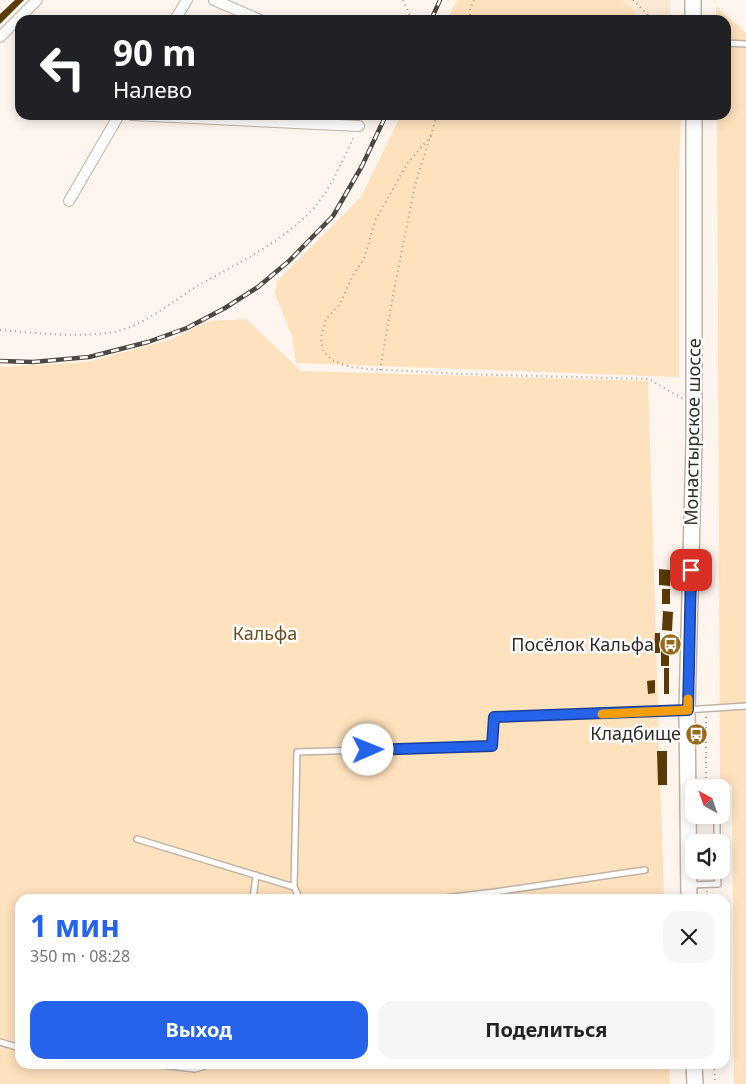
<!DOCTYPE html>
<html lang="ru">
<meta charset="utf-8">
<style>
:root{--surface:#fff;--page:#f6f6f6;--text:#222;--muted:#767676;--accent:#2563eb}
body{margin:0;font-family:"Noto Sans",sans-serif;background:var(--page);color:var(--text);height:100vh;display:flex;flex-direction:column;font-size:19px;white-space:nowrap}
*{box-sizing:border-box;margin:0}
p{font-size:16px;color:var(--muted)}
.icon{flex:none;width:28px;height:28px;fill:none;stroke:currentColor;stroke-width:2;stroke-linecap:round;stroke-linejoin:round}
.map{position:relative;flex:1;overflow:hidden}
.side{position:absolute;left:15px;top:894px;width:715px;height:175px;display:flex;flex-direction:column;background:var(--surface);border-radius:15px;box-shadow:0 2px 12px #0003}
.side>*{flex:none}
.guide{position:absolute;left:15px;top:15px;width:716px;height:105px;border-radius:15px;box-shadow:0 2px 12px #0003;background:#202124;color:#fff;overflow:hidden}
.needle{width:32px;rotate:320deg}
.controls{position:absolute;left:685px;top:779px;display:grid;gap:10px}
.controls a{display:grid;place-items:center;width:45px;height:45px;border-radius:10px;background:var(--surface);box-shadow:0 2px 12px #0003;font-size:25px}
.pin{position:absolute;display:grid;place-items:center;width:42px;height:42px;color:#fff;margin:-21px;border-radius:10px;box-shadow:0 2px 8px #0006}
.me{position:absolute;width:55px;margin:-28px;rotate:89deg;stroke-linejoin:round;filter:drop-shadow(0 0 4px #0008)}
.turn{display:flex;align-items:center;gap:18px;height:105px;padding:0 15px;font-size:22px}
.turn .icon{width:65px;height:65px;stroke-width:2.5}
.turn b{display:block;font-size:35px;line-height:42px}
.round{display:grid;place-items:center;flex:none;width:52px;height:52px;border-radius:15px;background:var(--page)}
.overview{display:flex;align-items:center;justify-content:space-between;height:85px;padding:0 15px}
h1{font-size:30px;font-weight:700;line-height:38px;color:var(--accent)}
.cta{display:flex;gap:10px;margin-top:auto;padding:10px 15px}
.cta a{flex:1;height:58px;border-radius:15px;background:var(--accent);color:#fff;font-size:20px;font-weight:700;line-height:58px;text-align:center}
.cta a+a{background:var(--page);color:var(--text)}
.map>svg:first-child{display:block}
.built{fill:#fae9d4}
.green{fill:#fee1bd}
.building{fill:#5a3a06}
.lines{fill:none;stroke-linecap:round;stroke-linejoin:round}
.lane-casing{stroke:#bfb3a6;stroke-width:8}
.street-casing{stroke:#bfb3a6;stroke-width:12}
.secondary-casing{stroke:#bfb3a6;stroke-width:18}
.path{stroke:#a39c95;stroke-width:2;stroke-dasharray:1 4;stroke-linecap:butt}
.lane{stroke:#fff;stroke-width:5}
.street{stroke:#fff;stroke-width:10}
.secondary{stroke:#fff;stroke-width:15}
.rail-casing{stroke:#4c4841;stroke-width:4.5}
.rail{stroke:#fff;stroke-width:2.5;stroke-dasharray:8;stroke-linecap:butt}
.route-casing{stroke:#184099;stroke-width:12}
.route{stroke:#2563eb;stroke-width:9}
.slow{stroke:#f59e0b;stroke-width:9}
.labels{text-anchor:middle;stroke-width:5;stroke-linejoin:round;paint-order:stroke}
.street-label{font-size:18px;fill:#2e2a24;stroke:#fff}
.park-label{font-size:18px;fill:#6c4b1d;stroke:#fff}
.poi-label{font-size:18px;fill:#2e2a24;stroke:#fff;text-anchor:end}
</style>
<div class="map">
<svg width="746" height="1084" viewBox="0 0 746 1084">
<rect width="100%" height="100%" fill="#fef6ee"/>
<polygon class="built" points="622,0 671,0 670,20 644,20"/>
<g class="green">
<polygon points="457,0 622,0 644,20 447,20"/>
<polygon points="716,6 746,33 746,1084 734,1084 732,785 720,785 717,115 726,115 726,20 716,20"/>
<polygon points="401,115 681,115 679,170 679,377 296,363 292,336 275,294 277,281 361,197"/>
<polygon points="246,319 301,371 648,381 664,899 20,899 20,1064 669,1064 670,1084 0,1084 0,367 87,362 172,339 209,321"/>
</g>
<g class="building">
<polygon points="15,0 24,0 0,24 0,14"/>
<polygon points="659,569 670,570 670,586 659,585"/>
<rect x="662" y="589" width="8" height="15"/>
<polygon points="663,611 673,612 672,631 662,630"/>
<polygon points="655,633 660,633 660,653 654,653"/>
<polygon points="670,640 670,648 662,649 662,641"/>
<rect x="661" y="651" width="8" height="15"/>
<rect x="664" y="668" width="5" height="26"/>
<polygon points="655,680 655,693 648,694 647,681"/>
<polygon points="657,751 667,751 667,785 658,785"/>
</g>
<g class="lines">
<defs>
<g id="lane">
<polyline points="726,43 746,44"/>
<polyline points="712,815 717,820 717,842"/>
<polyline points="137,839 294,887 297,752 492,746 494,717 670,711 746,706"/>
<polyline points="690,885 718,884 717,870"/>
<polyline points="294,887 300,899"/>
<polyline points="253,899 256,875"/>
<polyline points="435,899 495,892 645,870"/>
<polyline points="0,1042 20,1048"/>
<polyline points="153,1064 195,1069 211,1064"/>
</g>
<g id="street">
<polyline points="214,0 260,20"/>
<polyline points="175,20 187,0"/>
<polyline points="0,37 37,0"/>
<polyline points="132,115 359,126"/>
<polyline points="69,201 119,115"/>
</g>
<g id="secondary">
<polyline points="693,0 693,20"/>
<polyline points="689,899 687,710 694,442 694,115"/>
<polyline points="694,1064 695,1084"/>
</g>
</defs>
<use href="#lane" class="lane-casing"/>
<use href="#street" class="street-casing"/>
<use href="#secondary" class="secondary-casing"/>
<g class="path">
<polyline points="403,0 412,20"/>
<polyline points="633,0 653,20"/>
<polyline points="470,20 470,9 474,0"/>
<polyline points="431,136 407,164 375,221 364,259 353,275 340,304 326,319 321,338 323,351 332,360 350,367 368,369 463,374 649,379 683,399"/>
<path d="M0 330C38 333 76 338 113 332 143 327 174 300 199 285 238 263 281 243 312 210 332 188 342 160 355 135"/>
<polyline points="380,370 392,301 415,185 437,115"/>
<polyline points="706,717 706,788"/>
<polyline points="707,891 708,899"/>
<polyline points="714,1064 715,1084"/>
</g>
<use href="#lane" class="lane"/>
<use href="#street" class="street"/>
<use href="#secondary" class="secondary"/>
<defs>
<g id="rail">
<polyline points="431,20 440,0"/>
<polyline points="0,361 33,362 89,357 148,342 187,328 225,308 258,287 289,261 333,216 362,166 386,115"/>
</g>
</defs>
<use href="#rail" class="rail-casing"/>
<use href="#rail" class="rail"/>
</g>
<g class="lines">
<defs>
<polyline id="route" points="368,750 492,746 494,717 688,710 691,570"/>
</defs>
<use href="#route" class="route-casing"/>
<use href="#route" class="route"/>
<polyline class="slow" points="602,714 688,710 688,699"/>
</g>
<defs>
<symbol id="bus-disc" viewBox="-11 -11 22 22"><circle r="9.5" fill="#9a681c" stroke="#fff"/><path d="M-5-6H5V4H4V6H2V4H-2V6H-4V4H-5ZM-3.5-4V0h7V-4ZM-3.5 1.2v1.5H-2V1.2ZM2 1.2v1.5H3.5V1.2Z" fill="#fff"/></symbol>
</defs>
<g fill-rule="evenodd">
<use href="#bus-disc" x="658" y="632" width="25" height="25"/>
<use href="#bus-disc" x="684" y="722" width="25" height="25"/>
</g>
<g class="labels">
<g class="street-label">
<text transform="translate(693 432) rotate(-89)" y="6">Монастырское шоссе</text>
</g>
<g class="park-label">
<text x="265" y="640">Кальфа</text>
</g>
<g class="poi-label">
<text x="654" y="651">Посёлок Кальфа</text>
<text x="681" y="740">Кладбище</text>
</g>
</g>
</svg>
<div class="controls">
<a><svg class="needle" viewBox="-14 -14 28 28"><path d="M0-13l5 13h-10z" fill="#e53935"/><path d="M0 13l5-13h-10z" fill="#767676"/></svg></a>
<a><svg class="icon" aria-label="sound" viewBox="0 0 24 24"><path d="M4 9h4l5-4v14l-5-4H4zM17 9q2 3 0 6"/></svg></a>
</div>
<div class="pin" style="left:691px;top:570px;background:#d93025"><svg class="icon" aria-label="arrive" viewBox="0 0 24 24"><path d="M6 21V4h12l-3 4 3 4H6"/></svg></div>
<svg class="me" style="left:368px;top:750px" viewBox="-20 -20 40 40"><circle r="19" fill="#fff"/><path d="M0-13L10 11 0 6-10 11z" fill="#2563eb"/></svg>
<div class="guide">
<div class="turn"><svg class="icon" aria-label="left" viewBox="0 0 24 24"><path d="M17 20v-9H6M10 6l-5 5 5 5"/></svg><div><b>90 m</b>Налево</div></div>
</div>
<section class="side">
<div class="overview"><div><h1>1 мин</h1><p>350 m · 08:28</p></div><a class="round"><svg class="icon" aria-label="close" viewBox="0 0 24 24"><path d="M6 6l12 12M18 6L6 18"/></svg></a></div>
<div class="cta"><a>Выход</a><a>Поделиться</a></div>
</section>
</div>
